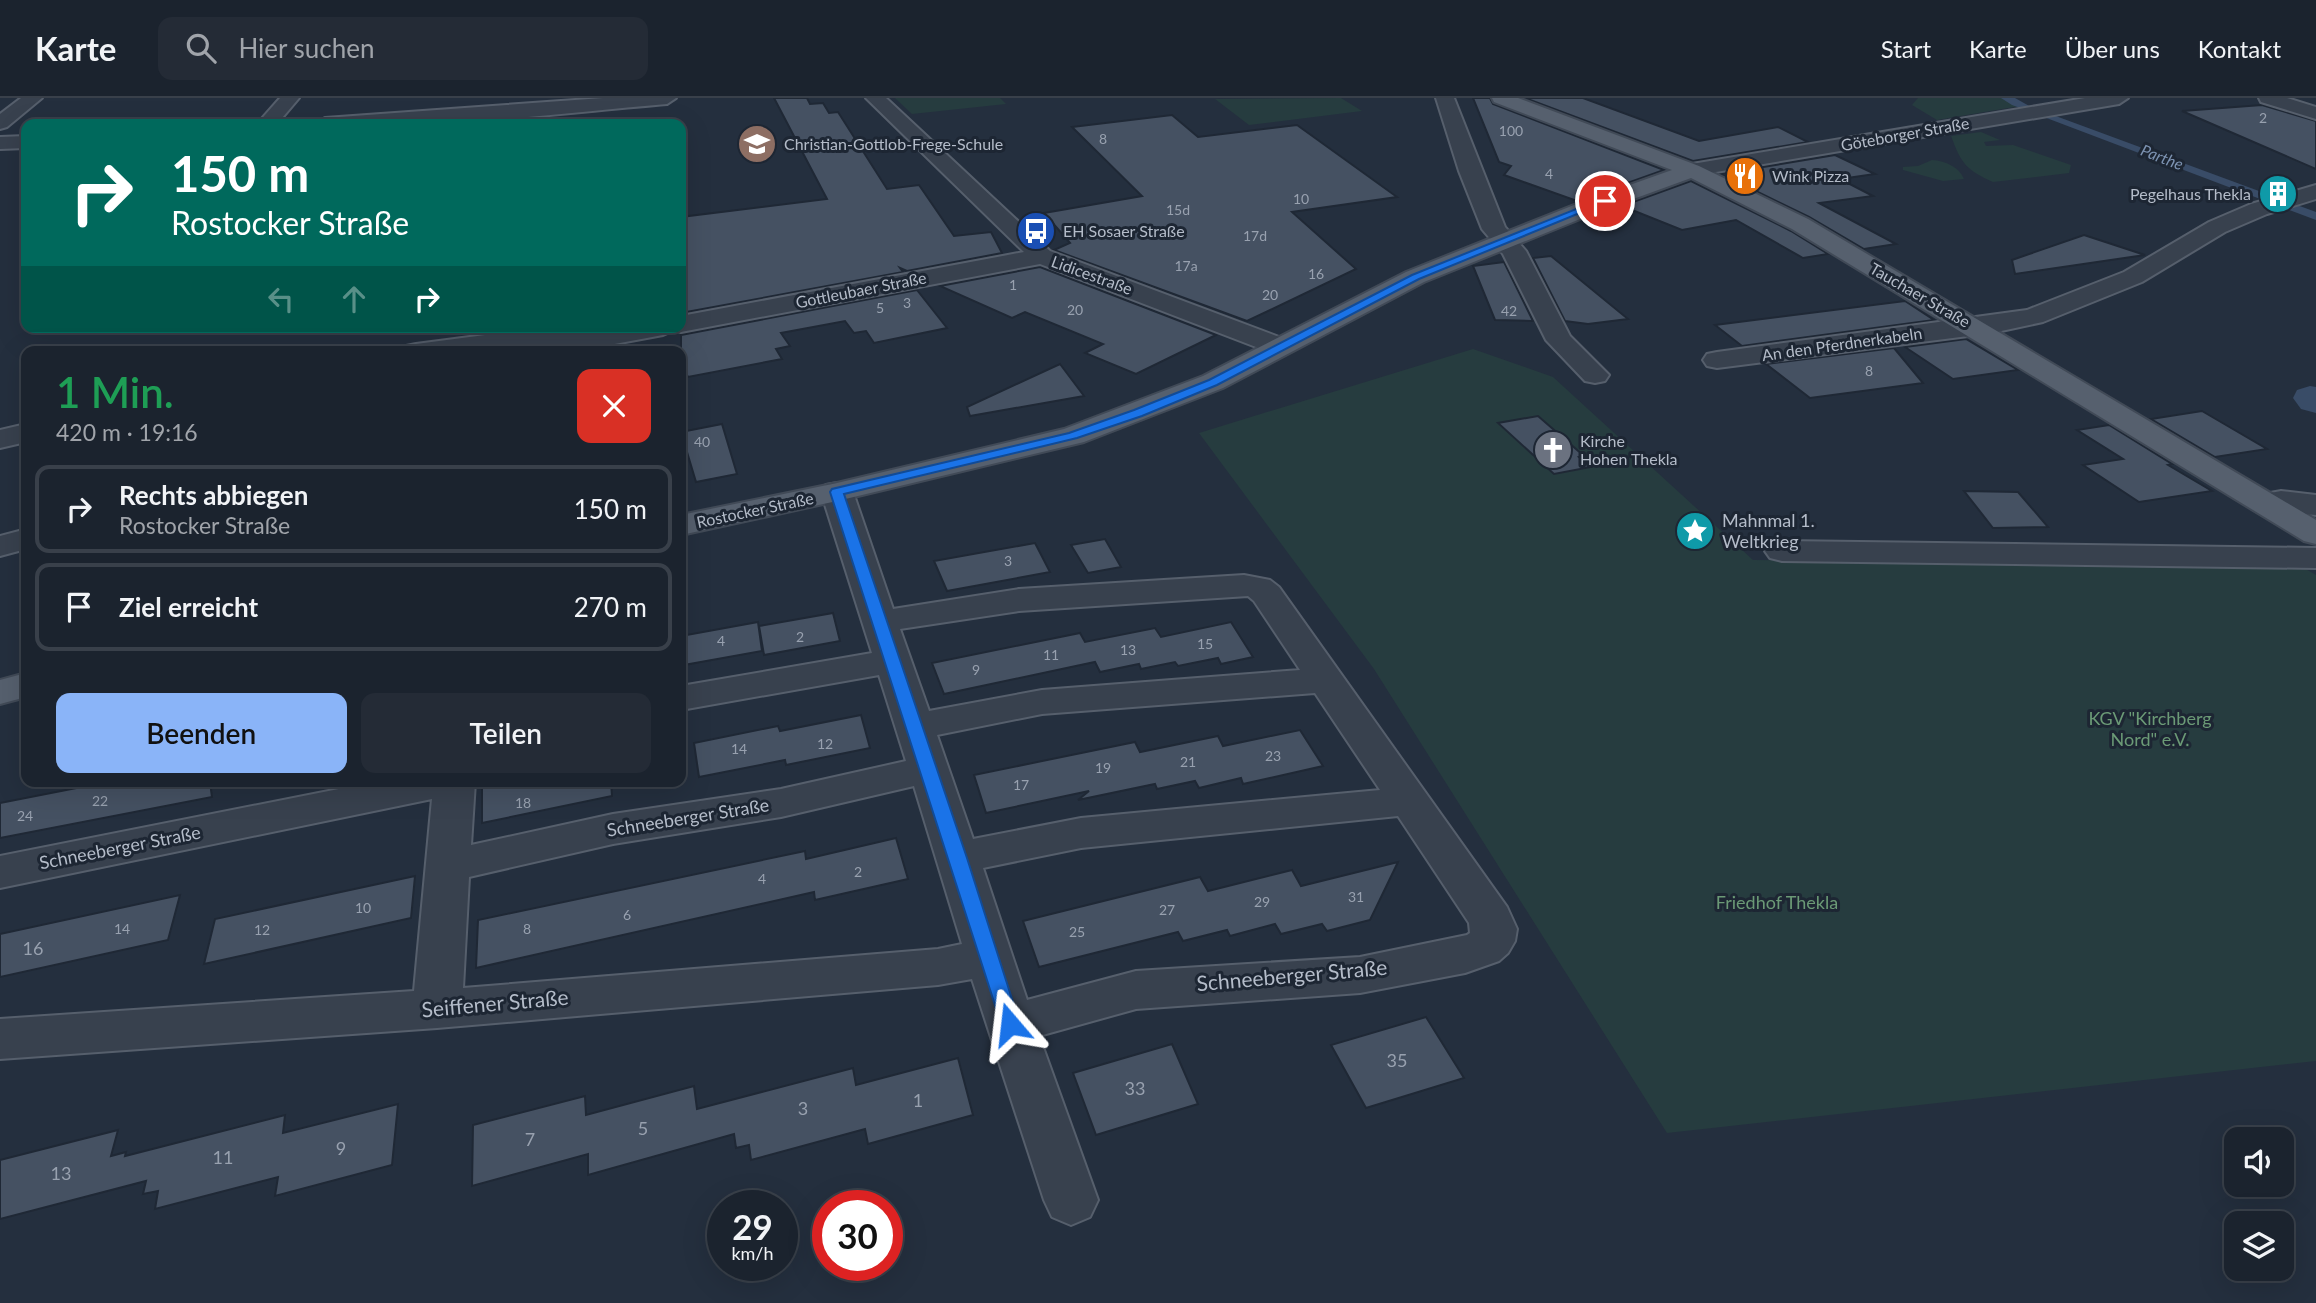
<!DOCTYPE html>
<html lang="de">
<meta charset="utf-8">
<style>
:root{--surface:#1b232e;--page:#242b36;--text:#f1f3f6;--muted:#a0a4aa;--line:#39404a;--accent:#8ab4f8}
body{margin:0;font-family:Lato,sans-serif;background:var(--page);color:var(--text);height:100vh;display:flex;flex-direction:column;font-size:26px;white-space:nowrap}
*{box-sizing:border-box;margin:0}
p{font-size:23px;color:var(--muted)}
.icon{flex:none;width:38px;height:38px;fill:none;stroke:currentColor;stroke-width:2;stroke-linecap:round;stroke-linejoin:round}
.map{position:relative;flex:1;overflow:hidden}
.side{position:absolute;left:21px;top:248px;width:665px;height:441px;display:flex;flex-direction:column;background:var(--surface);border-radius:14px;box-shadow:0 7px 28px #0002,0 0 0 2px var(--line)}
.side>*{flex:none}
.banner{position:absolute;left:21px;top:21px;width:665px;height:214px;border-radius:14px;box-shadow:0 7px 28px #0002,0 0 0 2px var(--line);background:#00695c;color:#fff;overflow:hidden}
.controls{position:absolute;left:2224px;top:1029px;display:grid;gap:14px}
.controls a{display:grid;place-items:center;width:70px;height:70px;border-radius:14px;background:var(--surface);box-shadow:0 7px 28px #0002,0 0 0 2px var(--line);font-size:35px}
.speed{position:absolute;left:707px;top:1092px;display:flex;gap:14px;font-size:35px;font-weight:700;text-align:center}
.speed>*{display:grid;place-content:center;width:91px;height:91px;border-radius:50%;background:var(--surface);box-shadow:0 7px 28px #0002,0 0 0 2px var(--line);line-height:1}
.speed small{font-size:18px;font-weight:400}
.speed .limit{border:10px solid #d22;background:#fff;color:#111}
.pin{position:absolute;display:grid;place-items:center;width:60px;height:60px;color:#fff;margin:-30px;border:4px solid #fff;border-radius:50%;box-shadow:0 2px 7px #0007}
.me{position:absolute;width:77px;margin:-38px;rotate:343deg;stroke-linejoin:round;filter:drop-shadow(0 0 5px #0008)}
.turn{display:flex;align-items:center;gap:24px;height:147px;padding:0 35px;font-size:32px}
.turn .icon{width:91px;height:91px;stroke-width:2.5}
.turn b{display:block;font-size:49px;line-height:60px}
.lanes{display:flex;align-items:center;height:66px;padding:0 35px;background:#0003;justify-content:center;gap:35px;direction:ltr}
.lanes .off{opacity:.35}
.round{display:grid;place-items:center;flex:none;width:74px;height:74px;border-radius:14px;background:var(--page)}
.head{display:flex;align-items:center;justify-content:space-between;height:119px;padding:0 35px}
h1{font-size:42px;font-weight:600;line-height:52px;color:#1e9e55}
.primary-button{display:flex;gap:14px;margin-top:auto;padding:14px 35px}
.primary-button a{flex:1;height:80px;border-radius:14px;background:var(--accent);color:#111;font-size:28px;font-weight:600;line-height:80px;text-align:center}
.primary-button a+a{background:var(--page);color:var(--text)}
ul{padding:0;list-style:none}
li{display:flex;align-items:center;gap:21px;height:88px;margin:0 14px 10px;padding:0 21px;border:4px solid var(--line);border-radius:14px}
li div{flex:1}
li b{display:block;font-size:26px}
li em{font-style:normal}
header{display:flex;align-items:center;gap:42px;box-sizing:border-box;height:98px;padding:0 35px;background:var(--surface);border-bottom:2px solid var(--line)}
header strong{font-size:33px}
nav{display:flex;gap:38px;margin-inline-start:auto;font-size:24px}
.search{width:490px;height:63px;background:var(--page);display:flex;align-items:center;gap:18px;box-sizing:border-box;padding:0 24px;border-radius:14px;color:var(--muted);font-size:26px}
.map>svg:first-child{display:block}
.green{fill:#263c3f}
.water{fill:#394c67}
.building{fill:#455162;stroke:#1f2835;stroke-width:2}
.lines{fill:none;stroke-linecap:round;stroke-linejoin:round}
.minor-casing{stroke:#565f6c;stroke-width:4}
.major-casing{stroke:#414a57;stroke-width:4}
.minor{fill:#38414e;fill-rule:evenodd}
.major{fill:#56606e;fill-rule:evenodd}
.route{fill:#1a73e8;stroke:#114b97;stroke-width:2}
.labels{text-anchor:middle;stroke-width:6;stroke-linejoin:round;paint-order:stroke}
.number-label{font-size:14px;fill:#98a1af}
.far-street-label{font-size:16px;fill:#b4bcc9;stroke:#1d2633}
.far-poi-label{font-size:16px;fill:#b4bcc9;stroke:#1d2633;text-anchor:start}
.far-water-label{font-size:16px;font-style:italic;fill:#7c92b1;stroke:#1d2633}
.poi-label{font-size:18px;fill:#b4bcc9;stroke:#1d2633;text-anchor:start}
.park-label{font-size:18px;fill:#6b9a76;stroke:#1d2633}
.street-label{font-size:18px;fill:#b4bcc9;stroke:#1d2633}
.near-number-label{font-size:18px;fill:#98a1af}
.near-street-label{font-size:21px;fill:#b4bcc9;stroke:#1d2633}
</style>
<header>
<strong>Karte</strong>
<div class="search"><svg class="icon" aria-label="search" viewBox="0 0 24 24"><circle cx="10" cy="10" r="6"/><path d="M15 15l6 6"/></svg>Hier suchen</div>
<nav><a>Start</a><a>Karte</a><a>Über uns</a><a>Kontakt</a></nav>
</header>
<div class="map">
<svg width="2316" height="1205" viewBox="0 0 2316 1205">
<rect width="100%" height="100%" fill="#242f3e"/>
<g class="green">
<polygon points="895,0 1000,0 1006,6 912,16"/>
<polygon points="1341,0 1362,13 1249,27 1215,1"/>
<polygon points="1918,0 2005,0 2020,8 1937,22 1912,7"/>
<path d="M1981 34 2000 42 1984 44 1986 48 2013 47 2071 67 2069 75 1993 84C1966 72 1961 65 1951 38Z"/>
<path d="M1932 62C1946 63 1959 69 1964 81L1943 83 1903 72V69L1918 68Z"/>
<polygon points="1473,251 1553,279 1753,462 2297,466 2316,477 2316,963 1667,1035 1374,571 1199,335"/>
</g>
<g class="water">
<polygon points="2001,0 2015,0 2031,9 2316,114 2316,122 2012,7"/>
<polygon points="2310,288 2316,289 2316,315 2301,311 2293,300 2297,292"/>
</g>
<g class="building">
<polygon points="774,0 807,0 810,6 823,5 829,15 838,14 887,91 919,87 954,138 991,134 1002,155 907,173 900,170 903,174 681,215 681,119 827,101"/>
<polygon points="1473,0 1490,0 1493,6 1664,72 1577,103 1504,77 1511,68 1499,64"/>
<polygon points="1525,0 1583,0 1699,43 1778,29 1808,44 1693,63"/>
<polygon points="2262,7 2316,23 2316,71 2182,13"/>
<polygon points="1172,17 1198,39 1297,27 1397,99 1292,114 1356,171 1247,223 1054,152 1070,145 1044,115 1142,98 1072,29"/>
<polygon points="1835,57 1875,76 1840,81 1873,98 1819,105 1896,146 1864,151 1809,119 1721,76"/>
<polygon points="1691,83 1791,133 1828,156 1803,160 1736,122 1682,132 1622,108"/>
<polygon points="2084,137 2145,157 2015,176 2012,162"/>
<polygon points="1551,158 1628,221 1588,226 1565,223 1533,160"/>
<polygon points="1504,164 1533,223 1495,222 1473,168"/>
<polygon points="1040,169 1216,237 1136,276 1085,255 1103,246 1025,214 1012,220 940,188"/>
<polygon points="917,192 947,230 874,245 866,233 854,235 845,223 781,235 790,248 776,251 782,261 688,279 681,266 681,237"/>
<polygon points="1905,203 1934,222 1742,248 1715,227"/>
<polygon points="1966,241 2018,272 1953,281 1905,249"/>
<polygon points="1894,250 1923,285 1810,300 1766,266"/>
<polygon points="1060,266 1084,298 970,318 967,309"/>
<polygon points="2202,313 2267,351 2215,359 2151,321"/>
<polygon points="1538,318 1584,358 1579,359 1591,369 1554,376 1498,325"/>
<polygon points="722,326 737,376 696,384 681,334"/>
<polygon points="2109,327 2172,366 2168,367 2212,393 2139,404 2083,367 2123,361 2077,332"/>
<polygon points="1964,393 2018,394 2048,429 1993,430"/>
<polygon points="1105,441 1121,469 1088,475 1071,447"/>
<polygon points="1035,445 1050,474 947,493 934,463"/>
<polygon points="833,515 840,543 764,557 759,528"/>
<polygon points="758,524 762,553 684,567 681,538"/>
<polygon points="1231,524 1253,559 1221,566 1218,560 1178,568 1175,564 1141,571 1139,566 1100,574 1095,564 944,596 932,565 1080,535 1085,544 1155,530 1161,539"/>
<polygon points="861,617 870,650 786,667 785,662 699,679 694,645 778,628 780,633"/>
<polygon points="1300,632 1323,668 1243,686 1241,680 1199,690 1195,683 1157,691 1155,686 1078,702 1089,693 986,715 974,677 1135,644 1140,654 1218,638 1223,648"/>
<polygon points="107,684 210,684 212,699 0,740 0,705"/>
<polygon points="496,684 611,684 612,698 482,725 482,687"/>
<polygon points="896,740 908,781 815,802 814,794 476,870 478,822 805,753 806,761"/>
<polygon points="1398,764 1370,822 1327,833 1322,826 1281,836 1275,826 1230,838 1227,832 1183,843 1178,834 1039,869 1023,823 1200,779 1208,793 1292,772 1301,788"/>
<polygon points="415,778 411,820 204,866 215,821"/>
<polygon points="180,797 168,842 0,879 0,836"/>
<polygon points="1426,919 1464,980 1366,1010 1331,947"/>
<polygon points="1172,946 1198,1006 1096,1037 1073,975"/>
<polygon points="958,960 973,1017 868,1046 865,1031 751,1062 749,1047 736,1050 734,1036 588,1077 588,1056 472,1088 473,1027 585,998 586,1017 694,988 697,1011 853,970 856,987"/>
<polygon points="398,1006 392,1067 275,1098 278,1079 155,1111 158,1093 143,1096 146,1083 0,1121 0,1062 118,1032 111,1058 126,1054 125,1058 285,1017 283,1035"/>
</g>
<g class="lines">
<defs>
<g id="minor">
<polygon points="21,0 42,0 7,29 0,31 0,16"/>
<polygon points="280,0 299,0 277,26 257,26"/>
<path d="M603 0H676L667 6C551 16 432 32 315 26L325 20Z"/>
<polygon points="866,0 886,0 1050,153 1287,242 1291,248 1287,254 1278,256 1269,254 1040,166 681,234 674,232 663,237 593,250 403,254 406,248 416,246 508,234 593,234 619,229 681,229 681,218 1024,154"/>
<polygon points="1436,0 1454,0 1505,129 1526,153 1570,238 1609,277 1605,283 1595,285 1585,283 1546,242 1503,156 1482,131 1459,73"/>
<polygon points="2085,0 2128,0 2119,6 1692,78 1685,76 1681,72 1685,68 1692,66"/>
<polygon points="2259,0 2287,0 2316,9 2316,21 2261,4"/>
<polygon points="26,38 26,50 0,51 0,39"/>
<polygon points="2316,87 2316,101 2267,116 2225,134 2142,184 2043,224 1992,235 1717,270 1707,268 1703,262 1707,256 1717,254 2027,212 2124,174 2209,124 2251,106"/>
<polygon points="26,326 26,344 0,350 0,332"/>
<path d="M837 385 848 387 853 394 893 511 1019 491 1244 477 1270 482 1279 489 1507 809 1517 831 1515 843 1508 855 1499 863 1465 875 1360 895 1136 911 1039 938 1098 1102 1090 1119 1071 1127 1052 1119 1044 1102 972 881 938 887 437 930 0 961V921L414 893 432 701 0 790V758L374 684H475L471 747 613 716 781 691 906 663 879 577 681 612V588L872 555 821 394 826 387ZM1248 498 1254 503 1300 572 1042 592 929 613 900 531 1019 513ZM1315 595 1380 692 1081 720 973 741 937 637 1042 616ZM914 688 962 846 938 851 463 890 469 779 613 746 781 719ZM1398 718 1469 825 1470 835 1467 837 1360 859 1136 873 1027 902 983 770 1081 750Z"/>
<polygon points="2281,393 2316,397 2316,417 2254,412 2249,405 2254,398"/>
<polygon points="23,432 26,433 26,451 0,458 0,438"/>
<polygon points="1782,443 2316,450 2316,470 1782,463 1770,460 1765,453 1770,446"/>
</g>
<g id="major">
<polygon points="1492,0 1518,0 1699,68 1808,121 2316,422 2316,446 2304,443 1792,131 1691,80 1595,115 1424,184 1223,290 1084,344 837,403 681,437 681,417 837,385 1064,331 1203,278 1406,174 1579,105 1672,72 1494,4"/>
<polygon points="26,575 26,599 0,606 0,582"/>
</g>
</defs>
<use href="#minor" class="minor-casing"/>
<use href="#major" class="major-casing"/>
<use href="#minor" class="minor"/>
<use href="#major" class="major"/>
</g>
<polygon class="route" points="1601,101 1609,103 1419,181 1217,287 1142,318 1077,340 844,396 967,760 1020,926 1017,932 1010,934 1003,932 830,394 832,391 1069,335 1134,312 1209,282 1412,177"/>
<defs>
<symbol id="school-disc" viewBox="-11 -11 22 22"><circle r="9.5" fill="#8d6e63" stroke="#1d2633"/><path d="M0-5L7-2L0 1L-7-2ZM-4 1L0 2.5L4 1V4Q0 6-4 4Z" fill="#fff"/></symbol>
<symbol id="restaurant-disc" viewBox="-11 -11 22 22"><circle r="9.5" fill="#e8710a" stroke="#1d2633"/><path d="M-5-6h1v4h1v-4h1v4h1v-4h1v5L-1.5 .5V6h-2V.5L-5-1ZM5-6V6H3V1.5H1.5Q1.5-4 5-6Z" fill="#fff"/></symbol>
<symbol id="building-disc" viewBox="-11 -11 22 22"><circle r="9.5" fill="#0f9aa8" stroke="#1d2633"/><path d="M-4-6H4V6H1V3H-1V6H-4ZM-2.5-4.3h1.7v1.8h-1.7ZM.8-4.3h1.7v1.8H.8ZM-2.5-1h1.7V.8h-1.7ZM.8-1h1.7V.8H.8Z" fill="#fff"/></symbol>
<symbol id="bus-disc" viewBox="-11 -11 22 22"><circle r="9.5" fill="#1a4fb4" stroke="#1d2633"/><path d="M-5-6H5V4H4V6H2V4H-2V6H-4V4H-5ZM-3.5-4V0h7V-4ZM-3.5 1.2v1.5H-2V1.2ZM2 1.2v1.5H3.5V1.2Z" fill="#fff"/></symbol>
<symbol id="church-disc" viewBox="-11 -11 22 22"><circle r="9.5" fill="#6b7280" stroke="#1d2633"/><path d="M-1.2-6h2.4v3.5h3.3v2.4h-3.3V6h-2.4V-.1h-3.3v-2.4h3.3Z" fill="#fff"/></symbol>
<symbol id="sight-disc" viewBox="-11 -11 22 22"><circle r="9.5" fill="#0f9aa8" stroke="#1d2633"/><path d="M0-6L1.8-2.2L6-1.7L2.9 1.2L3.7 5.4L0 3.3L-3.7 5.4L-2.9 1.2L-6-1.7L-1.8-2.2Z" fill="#fff"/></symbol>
</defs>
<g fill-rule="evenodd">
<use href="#school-disc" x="735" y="24" width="44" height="44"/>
<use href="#restaurant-disc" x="1723" y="56" width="44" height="44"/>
<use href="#building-disc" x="2256" y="74" width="44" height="44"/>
<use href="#bus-disc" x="1014" y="111" width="44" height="44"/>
<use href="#church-disc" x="1531" y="330" width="44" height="44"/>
<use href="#sight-disc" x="1673" y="411" width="44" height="44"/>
</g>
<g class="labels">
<g class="number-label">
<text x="2263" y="25">2</text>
<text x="1511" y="38">100</text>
<text x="1103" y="46">8</text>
<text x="1549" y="81">4</text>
<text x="1301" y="106">10</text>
<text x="1178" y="117">15d</text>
<text x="1255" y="143">17d</text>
<text x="1186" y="173">17a</text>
<text x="1316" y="181">16</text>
<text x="1013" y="192">1</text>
<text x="1270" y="202">20</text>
<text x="907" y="210">3</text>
<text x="880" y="215">5</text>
<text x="1075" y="217">20</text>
<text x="1509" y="218">42</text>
<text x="1869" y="278">8</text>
<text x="702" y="349">40</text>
<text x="1008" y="468">3</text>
<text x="800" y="544">2</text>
<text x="721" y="548">4</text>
<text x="1205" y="551">15</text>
<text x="1128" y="557">13</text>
<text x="1051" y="562">11</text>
<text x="976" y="577">9</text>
<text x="825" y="651">12</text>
<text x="739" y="656">14</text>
<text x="1273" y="663">23</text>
<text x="1188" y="669">21</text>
<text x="1103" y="675">19</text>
<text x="1021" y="692">17</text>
<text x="100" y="708">22</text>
<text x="523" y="710">18</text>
<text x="25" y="723">24</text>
<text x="858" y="779">2</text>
<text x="762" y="786">4</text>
<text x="1356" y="804">31</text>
<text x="1262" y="809">29</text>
<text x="363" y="815">10</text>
<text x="1167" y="817">27</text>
<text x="627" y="822">6</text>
<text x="122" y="836">14</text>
<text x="527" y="836">8</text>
<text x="262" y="837">12</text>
<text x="1077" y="839">25</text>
</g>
<g class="far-street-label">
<text transform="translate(1905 36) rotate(-10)" y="6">Göteborger Straße</text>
<text transform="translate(1092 177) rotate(20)" y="6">Lidicestraße</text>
<text transform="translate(861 192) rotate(-11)" y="6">Gottleubaer Straße</text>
<text transform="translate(1920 197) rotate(30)" y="6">Tauchaer Straße</text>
<text transform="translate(1842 246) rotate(-8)" y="6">An den Pferdnerkabeln</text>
<text transform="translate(755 412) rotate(-12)" y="6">Rostocker Straße</text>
</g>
<g class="far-poi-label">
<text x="784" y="52">Christian-Gottlob-Frege-Schule</text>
<text x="1772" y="84">Wink Pizza</text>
<text x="2251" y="102" text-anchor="end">Pegelhaus Thekla</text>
<text x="1063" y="139">EH Sosaer Straße</text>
<text x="1580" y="349">Kirche<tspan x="1580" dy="18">Hohen Thekla</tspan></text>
</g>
<g class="far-water-label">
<text transform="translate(2162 59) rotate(21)" y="6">Parthe</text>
</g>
<g class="poi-label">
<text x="1722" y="429">Mahnmal 1.<tspan x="1722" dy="21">Weltkrieg</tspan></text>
</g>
<g class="park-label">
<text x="2150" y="627">KGV "Kirchberg<tspan x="2150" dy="21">Nord" e.V.</tspan></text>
<text x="1777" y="811">Friedhof Thekla</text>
</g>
<g class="street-label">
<text transform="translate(688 720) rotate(-9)" y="6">Schneeberger Straße</text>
<text transform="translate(120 750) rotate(-11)" y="6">Schneeberger Straße</text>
</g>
<g class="near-number-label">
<text x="33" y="857">16</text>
<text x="1397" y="969">35</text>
<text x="1135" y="997">33</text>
<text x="918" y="1009">1</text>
<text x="803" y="1017">3</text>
<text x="643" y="1037">5</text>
<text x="530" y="1048">7</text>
<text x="341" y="1057">9</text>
<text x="223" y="1066">11</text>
<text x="61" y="1082">13</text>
</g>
<g class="near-street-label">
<text transform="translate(1292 878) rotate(-5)" y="7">Schneeberger Straße</text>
<text transform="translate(495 906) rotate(-5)" y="7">Seiffener Straße</text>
</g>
</g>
</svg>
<div class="controls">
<a><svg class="icon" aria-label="sound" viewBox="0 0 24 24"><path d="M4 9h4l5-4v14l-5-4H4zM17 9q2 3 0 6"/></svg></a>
<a><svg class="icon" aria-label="layers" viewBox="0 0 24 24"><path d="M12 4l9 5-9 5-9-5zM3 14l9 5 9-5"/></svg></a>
</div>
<div class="speed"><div>29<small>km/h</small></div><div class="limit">30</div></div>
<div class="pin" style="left:1605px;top:103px;background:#d93025"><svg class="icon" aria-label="arrive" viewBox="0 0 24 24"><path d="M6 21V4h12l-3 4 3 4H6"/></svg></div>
<svg class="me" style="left:1010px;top:926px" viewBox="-20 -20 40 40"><path d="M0-17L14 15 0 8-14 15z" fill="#1a73e8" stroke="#fff" stroke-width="4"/></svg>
<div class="banner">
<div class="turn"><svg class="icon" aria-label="right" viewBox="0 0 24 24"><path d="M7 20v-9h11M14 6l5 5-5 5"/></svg><div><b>150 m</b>Rostocker Straße</div></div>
<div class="lanes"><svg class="icon off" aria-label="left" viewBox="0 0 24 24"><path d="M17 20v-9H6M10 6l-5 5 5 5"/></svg><svg class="icon off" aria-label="ahead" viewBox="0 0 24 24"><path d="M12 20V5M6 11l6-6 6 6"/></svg><svg class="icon" aria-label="right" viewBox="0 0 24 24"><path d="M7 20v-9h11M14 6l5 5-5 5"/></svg></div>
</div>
<section class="side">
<div class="head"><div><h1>1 Min.</h1><p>420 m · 19:16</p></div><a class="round" style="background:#d93025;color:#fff"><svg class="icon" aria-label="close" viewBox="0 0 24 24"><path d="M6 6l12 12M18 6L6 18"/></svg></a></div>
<ul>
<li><svg class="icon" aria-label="right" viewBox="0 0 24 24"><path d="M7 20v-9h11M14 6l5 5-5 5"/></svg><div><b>Rechts abbiegen</b><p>Rostocker Straße</p></div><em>150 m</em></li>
<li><svg class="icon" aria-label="arrive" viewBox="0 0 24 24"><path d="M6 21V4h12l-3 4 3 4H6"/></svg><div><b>Ziel erreicht</b></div><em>270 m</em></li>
</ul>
<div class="primary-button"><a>Beenden</a><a>Teilen</a></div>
</section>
</div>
